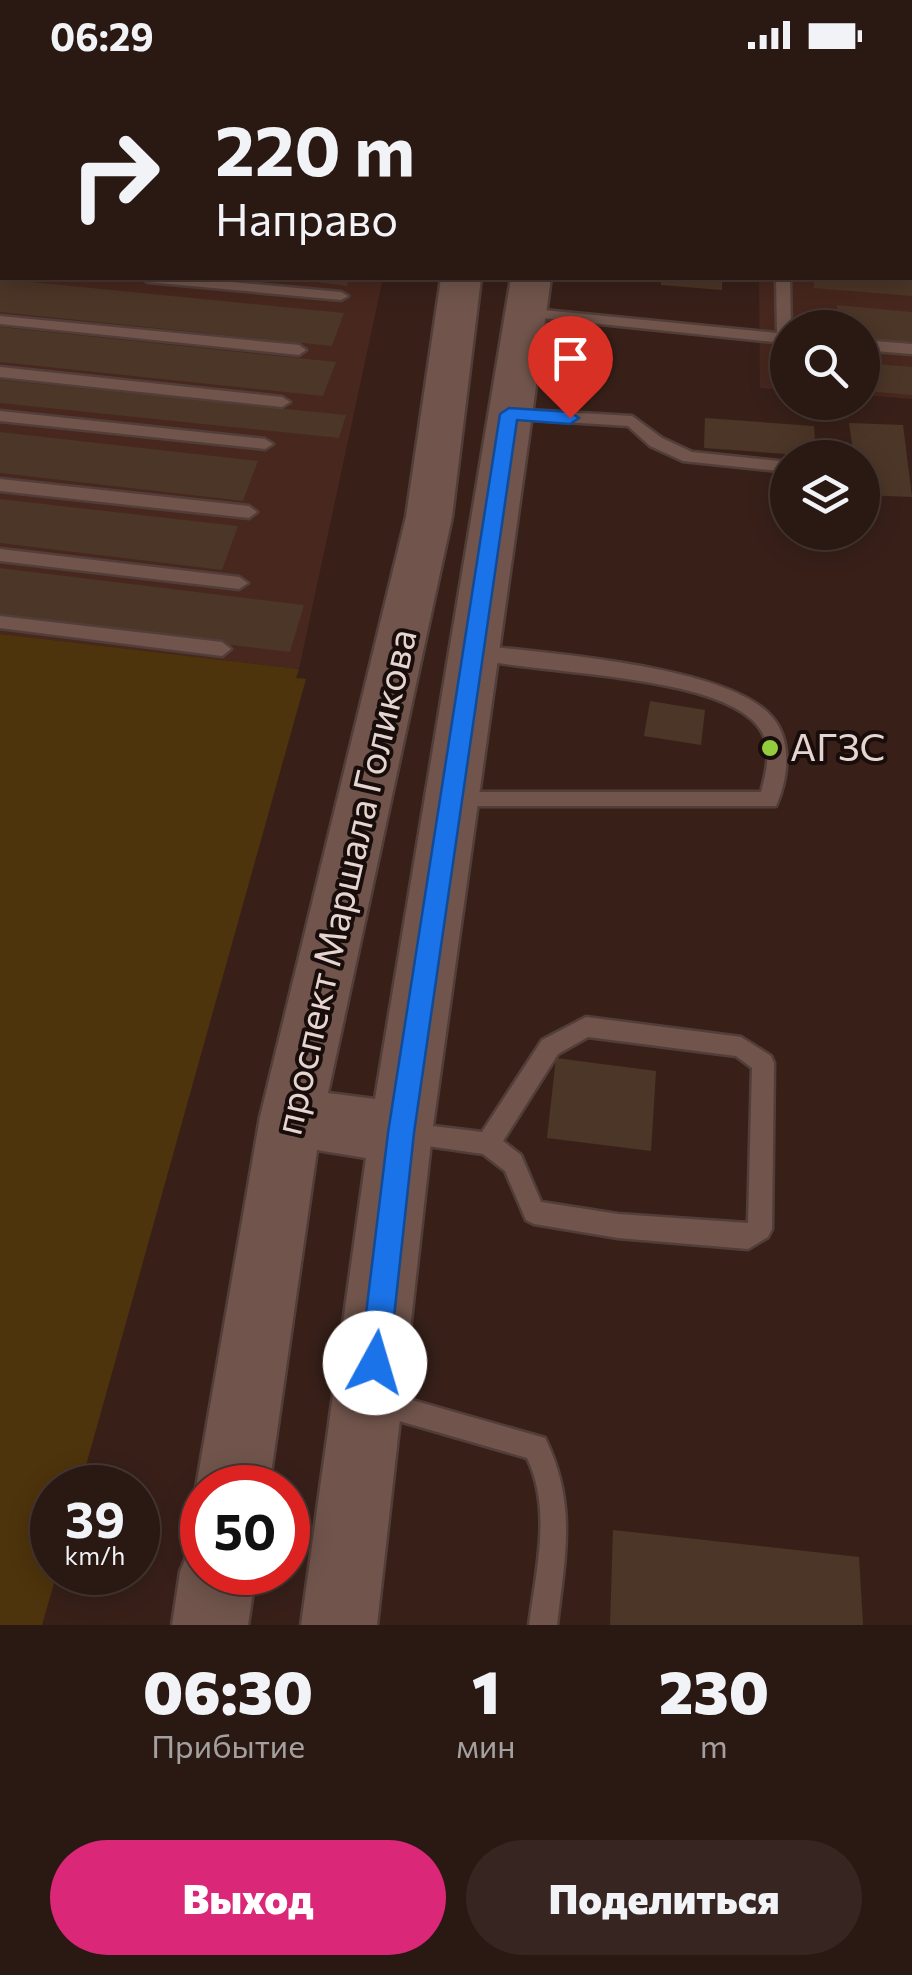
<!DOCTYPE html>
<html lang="ru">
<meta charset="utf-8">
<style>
:root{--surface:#2a1813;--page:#362521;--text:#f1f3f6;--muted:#a5a0a0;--line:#463733;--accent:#db2777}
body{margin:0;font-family:Commissioner,sans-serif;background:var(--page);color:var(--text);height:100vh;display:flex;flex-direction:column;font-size:38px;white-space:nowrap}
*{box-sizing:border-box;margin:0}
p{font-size:32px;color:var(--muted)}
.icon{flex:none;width:55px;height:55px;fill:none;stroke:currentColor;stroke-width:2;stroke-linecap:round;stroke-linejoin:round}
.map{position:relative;height:1555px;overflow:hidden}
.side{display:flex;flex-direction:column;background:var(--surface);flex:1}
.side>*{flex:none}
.guide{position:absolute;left:0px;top:0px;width:912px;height:210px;box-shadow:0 5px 25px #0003,0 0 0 2px var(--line);background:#2a1813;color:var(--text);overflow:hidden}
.fabs{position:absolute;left:770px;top:240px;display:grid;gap:20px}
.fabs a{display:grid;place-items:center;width:110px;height:110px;border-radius:50%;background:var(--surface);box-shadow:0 5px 25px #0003,0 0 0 2px var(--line);font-size:50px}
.speed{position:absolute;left:30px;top:1395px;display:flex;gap:20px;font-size:50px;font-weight:700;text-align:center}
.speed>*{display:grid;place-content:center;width:130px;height:130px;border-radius:50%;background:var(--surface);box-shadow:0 5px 25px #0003,0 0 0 2px var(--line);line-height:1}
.speed small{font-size:25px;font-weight:400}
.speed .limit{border:15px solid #d22;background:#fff;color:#111}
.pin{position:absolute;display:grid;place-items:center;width:85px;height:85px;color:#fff;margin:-102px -42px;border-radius:50% 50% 50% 0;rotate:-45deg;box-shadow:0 0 10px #0007}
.pin .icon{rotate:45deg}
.me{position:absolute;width:110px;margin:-55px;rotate:6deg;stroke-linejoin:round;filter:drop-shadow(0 0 8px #0008)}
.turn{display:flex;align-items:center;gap:35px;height:210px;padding:0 50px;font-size:45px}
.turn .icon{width:130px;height:130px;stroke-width:2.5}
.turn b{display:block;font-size:70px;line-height:85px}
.eta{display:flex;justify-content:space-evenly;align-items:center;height:170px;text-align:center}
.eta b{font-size:60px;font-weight:800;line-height:70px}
.action{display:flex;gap:20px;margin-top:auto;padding:20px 50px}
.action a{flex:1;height:115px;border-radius:60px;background:var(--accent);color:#fff;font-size:40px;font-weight:800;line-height:115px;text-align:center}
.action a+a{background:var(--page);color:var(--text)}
.status{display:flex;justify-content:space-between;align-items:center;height:70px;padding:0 50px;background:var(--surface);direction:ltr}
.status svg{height:28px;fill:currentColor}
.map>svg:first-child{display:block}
.built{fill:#47271e}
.green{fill:#4e340c}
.building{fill:#4c3627}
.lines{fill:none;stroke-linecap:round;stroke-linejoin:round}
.lane-casing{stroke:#523e39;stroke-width:5}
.secondary-casing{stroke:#523e39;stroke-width:5}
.lane{fill:#71554c;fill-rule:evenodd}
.secondary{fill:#71554c;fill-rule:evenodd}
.route{fill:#1a73e8;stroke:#114b97;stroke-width:2.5}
.poi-dot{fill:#93cd3e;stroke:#180d0a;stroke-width:4}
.labels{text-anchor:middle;stroke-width:8;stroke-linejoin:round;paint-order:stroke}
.poi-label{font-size:38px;fill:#e5d4cf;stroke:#180d0a;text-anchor:start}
.street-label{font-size:38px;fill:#e5d4cf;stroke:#180d0a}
</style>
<div class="status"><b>06:29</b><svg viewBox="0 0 49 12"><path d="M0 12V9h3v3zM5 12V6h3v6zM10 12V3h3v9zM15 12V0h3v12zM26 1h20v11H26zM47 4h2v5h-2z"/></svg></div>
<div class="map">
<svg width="912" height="1555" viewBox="0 0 912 1555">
<rect width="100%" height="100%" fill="#382019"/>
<g class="built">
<polygon points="757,0 912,0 912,329 863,325 862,258 788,258 787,320 760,318 759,208 910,208 910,2"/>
<polygon points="0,167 2,208 383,208 299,599 0,564"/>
</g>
<polygon class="green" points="0,564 299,599 296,608 306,609 80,1417 52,1418 52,1502 57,1503 42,1555 0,1555"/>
<g class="building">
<polygon points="288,208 349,208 347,216"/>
<polygon points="661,208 722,208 722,220 661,215"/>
<polygon points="814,208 912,208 912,226 814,218"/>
<polygon points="0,209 344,243 332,276 0,242"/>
<polygon points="837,235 912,242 912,274 862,270 862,258 837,258"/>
<polygon points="0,257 336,292 323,326 0,292"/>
<polygon points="769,284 788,285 788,306 770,305"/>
<polygon points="863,293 912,297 912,325 865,321"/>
<polygon points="0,310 346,345 339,368 0,333"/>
<polygon points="705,348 814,356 816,386 704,378"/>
<polygon points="849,353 903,355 912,427 862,425 862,388 854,388"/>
<polygon points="0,362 258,391 243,431 0,403"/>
<polygon points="0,429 238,456 222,500 0,473"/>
<polygon points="0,498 304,535 290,582 0,547"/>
<polygon points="650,631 705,640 701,675 644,666"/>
<polygon points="556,988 656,1001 651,1081 547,1068"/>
<polygon points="613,1460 859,1487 863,1555 610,1555"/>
</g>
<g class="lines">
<defs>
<g id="lane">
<rect x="775" y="0" width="12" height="2"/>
<polygon points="0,84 2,85 2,93 0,92"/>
<rect x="0" y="189" width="2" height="8"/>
<polygon points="141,208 188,208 341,222 348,226 341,230 148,212"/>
<polygon points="776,208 790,208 791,258 788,258 788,272 784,273 523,246 516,242 523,238 777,263"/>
<polygon points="0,246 299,275 306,280 299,285 0,254"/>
<polygon points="862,270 912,274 912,284 862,280"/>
<polygon points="0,297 282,327 290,332 282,337 0,307"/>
<polygon points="509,339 632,346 662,368 692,382 788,392 788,402 683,391 650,376 628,356 503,348 501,344"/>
<polygon points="0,341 265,369 273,374 265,379 0,351"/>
<polygon points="0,409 249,436 257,442 249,448 0,421"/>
<polygon points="0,479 239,507 248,513 239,519 0,491"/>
<polygon points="0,546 222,572 231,579 222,586 0,558"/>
<path d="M474 575C542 583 728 595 772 647 793 671 788 709 776 736H445L442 730 445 724 452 722H761C766 703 772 680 762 662 729 602 531 605 468 587L465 582 468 577Z"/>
<path d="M586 947 741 967 771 986 774 993 772 1159 768 1167 748 1179 618 1168 534 1154 526 1150 505 1101 483 1084 400 1072 397 1064 400 1056 408 1053 482 1062 542 970ZM588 967 736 986 752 998 748 1153 618 1144 541 1132 521 1085 503 1071 558 984Z"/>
<path d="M377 1320 545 1368C577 1433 565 1486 557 1555H529C536 1501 552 1439 527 1388L368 1342 364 1333 368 1324Z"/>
</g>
<g id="secondary">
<polygon points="484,0 518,0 518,2 485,2"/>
<polygon points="553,0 587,0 587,2 554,2"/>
<polygon points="441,208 481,208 452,447 328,1023 375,1029 511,208 551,208 432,1063 377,1555 301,1555 366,1088 317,1080 269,1418 202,1418 202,1435 196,1418 260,1047 406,447"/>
<polygon points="202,1471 202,1502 256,1502 248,1555 172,1555 180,1502 191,1475"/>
</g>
</defs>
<use href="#lane" class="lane-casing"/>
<use href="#secondary" class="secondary-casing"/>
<use href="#lane" class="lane"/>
<use href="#secondary" class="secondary"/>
</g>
<polygon class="route" points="509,338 570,342 579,348 570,354 517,350 414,1063 389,1293 385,1303 375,1307 365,1303 360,1293 388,1063 500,344"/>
<circle class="poi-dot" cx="770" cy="678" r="10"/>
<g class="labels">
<g class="poi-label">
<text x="790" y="691">АГЗС</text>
</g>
<g class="street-label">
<text transform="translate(346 812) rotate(-77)" y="13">проспект Маршала Голикова</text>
</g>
</g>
</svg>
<div class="fabs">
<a><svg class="icon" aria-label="search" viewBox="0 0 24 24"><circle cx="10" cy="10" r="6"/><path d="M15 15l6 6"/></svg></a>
<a><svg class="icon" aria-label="layers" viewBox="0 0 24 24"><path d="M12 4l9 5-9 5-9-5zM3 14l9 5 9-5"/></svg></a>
</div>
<div class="speed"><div>39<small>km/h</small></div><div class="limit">50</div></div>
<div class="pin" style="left:570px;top:348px;background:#d93025"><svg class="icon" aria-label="arrive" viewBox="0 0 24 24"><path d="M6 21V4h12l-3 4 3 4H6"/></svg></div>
<svg class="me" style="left:375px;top:1293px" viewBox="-20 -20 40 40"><circle r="19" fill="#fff"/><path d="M0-13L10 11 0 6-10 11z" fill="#1a73e8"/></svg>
<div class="guide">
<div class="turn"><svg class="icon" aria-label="right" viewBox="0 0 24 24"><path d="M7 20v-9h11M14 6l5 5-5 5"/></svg><div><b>220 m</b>Направо</div></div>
</div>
</div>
<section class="side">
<div class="eta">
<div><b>06:30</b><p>Прибытие</p></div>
<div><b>1</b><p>мин</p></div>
<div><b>230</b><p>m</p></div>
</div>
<div class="action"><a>Выход</a><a>Поделиться</a></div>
</section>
